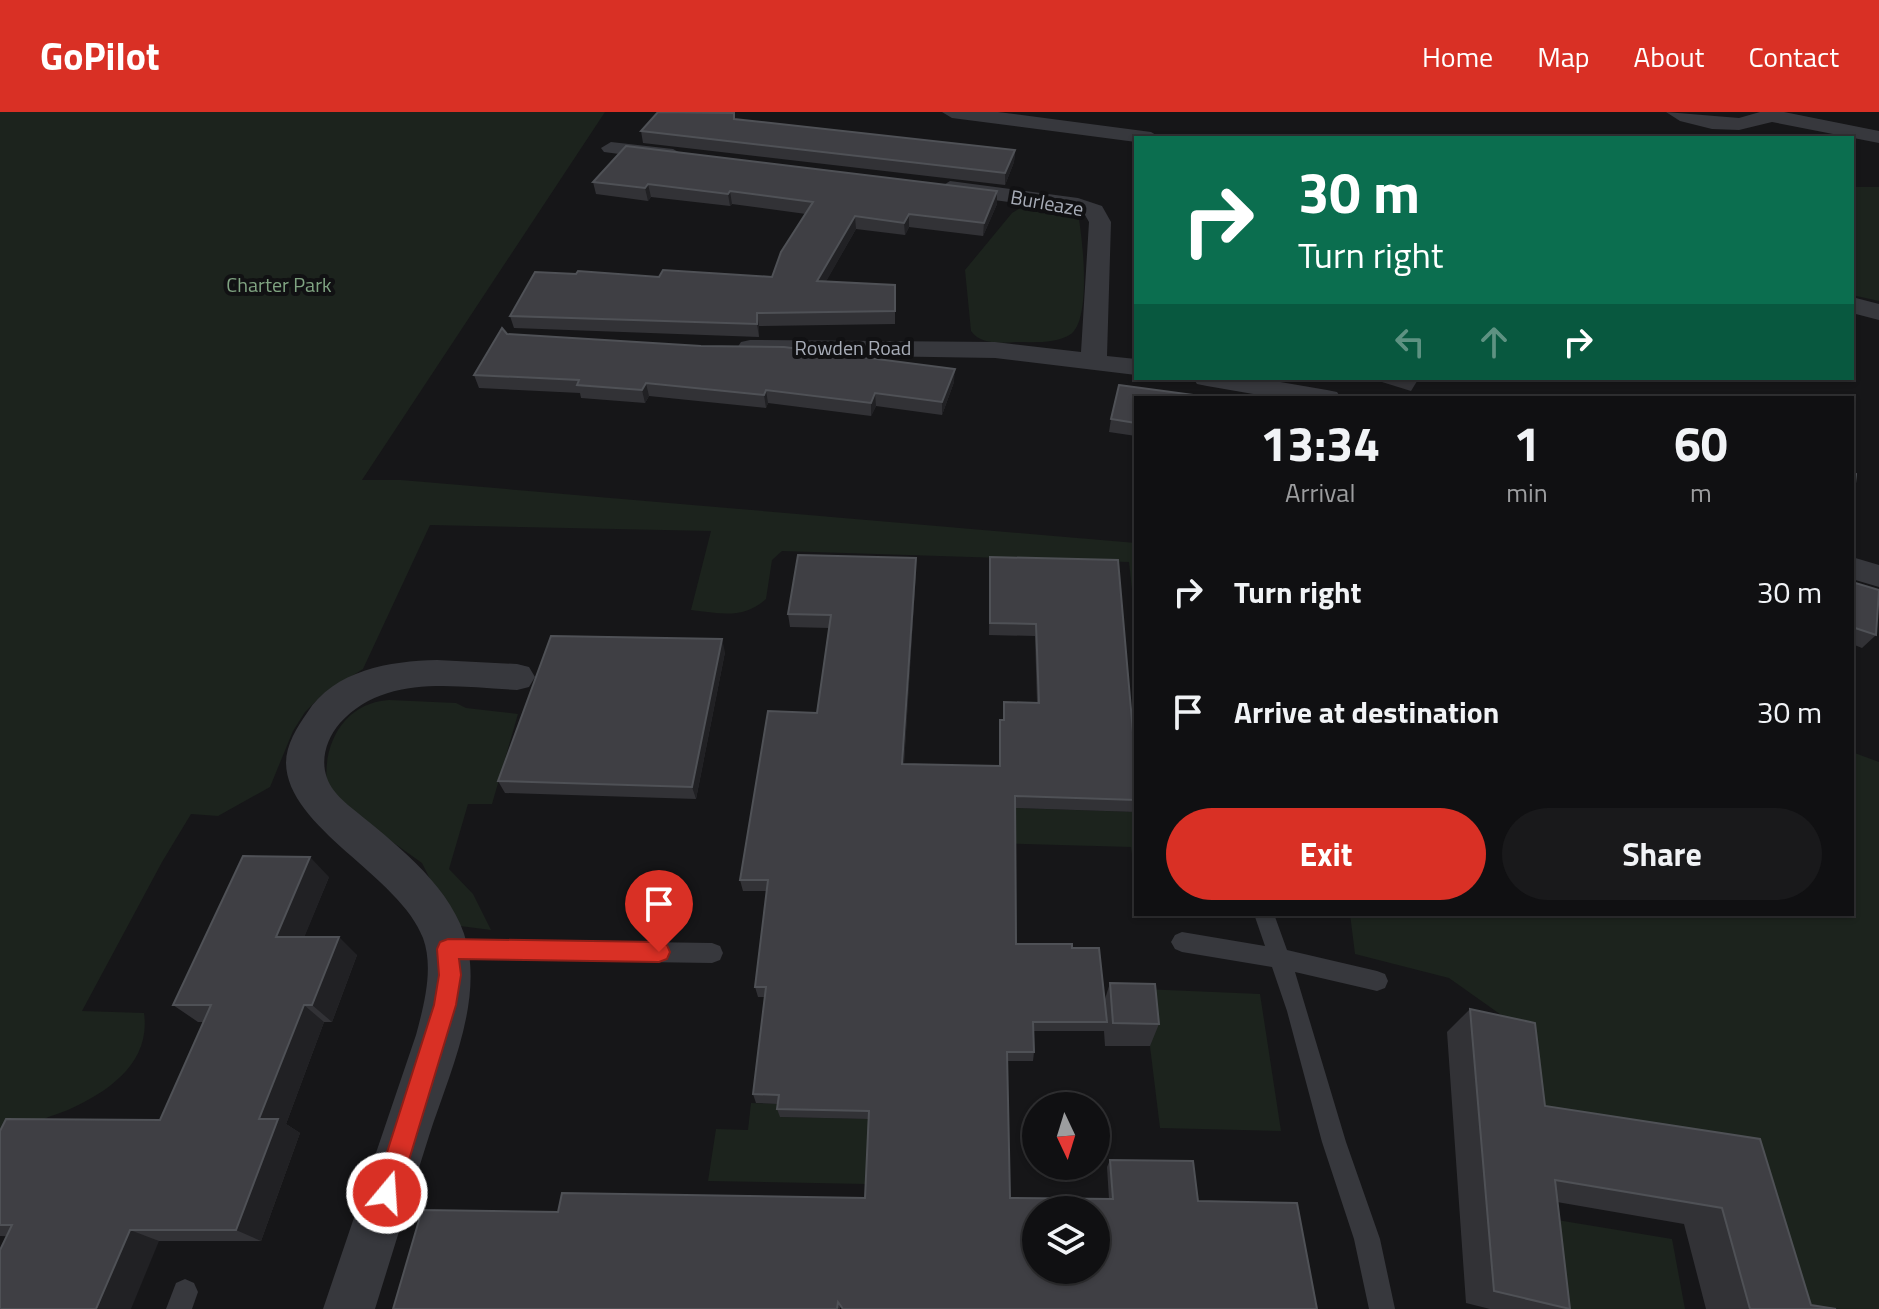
<!DOCTYPE html>
<style>
:root{--surface:#101012;--page:#19191b;--text:#f1f3f6;--muted:#9c9d9f;--line:#303032;--accent:#d93025}
body{margin:0;font-family:"Titillium Web",sans-serif;background:var(--page);color:var(--text);height:100vh;display:flex;flex-direction:column;font-size:30px;white-space:nowrap}
*{box-sizing:border-box;margin:0}
p{font-size:26px;color:var(--muted)}
.icon{flex:none;width:44px;height:44px;fill:none;stroke:currentColor;stroke-width:2;stroke-linecap:round;stroke-linejoin:round}
.map{position:relative;flex:1;overflow:hidden}
.side{position:absolute;left:1134px;top:284px;width:720px;height:520px;display:flex;flex-direction:column;background:var(--surface);border-radius:0px;box-shadow:0 2px 6px #0004,0 0 0 2px var(--line)}
.side>*{flex:none}
.guide{position:absolute;left:1134px;top:24px;width:720px;height:244px;border-radius:0px;box-shadow:0 2px 6px #0004,0 0 0 2px var(--line);background:#0b6e4f;color:#fff;overflow:hidden}
.needle{width:52px;rotate:176deg}
.controls{position:absolute;left:1022px;top:980px;display:grid;gap:16px}
.controls a{display:grid;place-items:center;width:88px;height:88px;border-radius:50%;background:var(--surface);box-shadow:0 2px 6px #0004,0 0 0 2px var(--line);font-size:40px}
.pin{position:absolute;display:grid;place-items:center;width:68px;height:68px;color:#fff;margin:-82px -34px;border-radius:50% 50% 50% 0;rotate:-45deg;box-shadow:0 0 8px #0007}
.pin .icon{rotate:45deg}
.me{position:absolute;width:88px;margin:-44px;rotate:18deg;stroke-linejoin:round;filter:drop-shadow(0 0 6px #0008)}
.turn{display:flex;align-items:center;gap:28px;height:168px;padding:0 32px;font-size:36px}
.turn .icon{width:104px;height:104px;stroke-width:2.5}
.turn b{display:block;font-size:56px;line-height:68px}
.lanes{display:flex;align-items:center;height:76px;padding:0 32px;background:#0003;justify-content:center;gap:40px;direction:ltr}
.lanes .off{opacity:.35}
.eta{display:flex;justify-content:space-evenly;align-items:center;height:136px;text-align:center}
.eta b{font-size:48px;font-weight:700;line-height:56px}
.primary-button{display:flex;gap:16px;margin-top:auto;padding:16px 32px}
.primary-button a{flex:1;height:92px;border-radius:48px;background:var(--accent);color:#fff;font-size:32px;font-weight:700;line-height:92px;text-align:center}
.primary-button a+a{background:var(--page);color:var(--text)}
ul{padding:0;list-style:none}
li{display:flex;align-items:center;gap:24px;height:120px;padding:0 32px}
li div{flex:1}
li b{display:block;font-size:30px}
li em{font-style:normal}
header{display:flex;align-items:center;gap:48px;box-sizing:border-box;height:112px;padding:0 40px;background:var(--accent);color:#fff}
header strong{font-size:38px}
nav{display:flex;gap:44px;margin-inline-start:auto;font-size:28px}
.map>svg:first-child{display:block}
.green{fill:#1c231d}
.lines{fill:none;stroke-linecap:round;stroke-linejoin:round}
.lane{fill:#37383d;fill-rule:evenodd}
.street{fill:#37383d;fill-rule:evenodd}
.wall{fill:#323236}
.shaded-wall{fill:#212124}
.building{fill:#3f3f44;stroke:#4f5156;stroke-width:2;fill-rule:evenodd}
.route{fill:#d93025;stroke:#8d1f18;stroke-width:2}
.labels{text-anchor:middle;stroke-width:8;stroke-linejoin:round;paint-order:stroke}
.far-street-label{font-size:20px;fill:#a8adb8;stroke:#111113}
.far-park-label{font-size:20px;fill:#7fa381;stroke:#111113}
</style>
<header>
<strong>GoPilot</strong>
<nav><a>Home</a><a>Map</a><a>About</a><a>Contact</a></nav>
</header>
<div class="map">
<svg width="1879" height="1197" viewBox="0 0 1879 1197">
<rect width="100%" height="100%" fill="#161618"/>
<g class="green">
<path d="M0 0H605L362 368H401L1136 431V514L1129 450 782 439 772 448 766 487C742 508 720 501 691 498L711 419 430 413 363 557 321 584 305 600 293 619 270 675 218 704 191 702 162 750 82 899 144 901C151 950 110 979 70 997 62 1001 48 1004 41 1009 31 1018 9 1065 0 1080Z"/>
<polygon points="1852,75 1879,75 1879,189 1852,183"/>
<path d="M1022 95 1063 100 1079 108C1083 131 1091 207 1071 222 1056 232 1033 230 1017 230 1001 231 981 233 971 219L965 158 1012 101Z"/>
<path d="M389 588 456 591 466 596 518 602 492 692H468L449 757 473 782 491 818 460 814 446 799 422 751 353 702 328 679C320 636 342 591 389 588Z"/>
<polygon points="1852,640 1879,650 1879,1197 1764,1197 1722,1046 1549,1018 1521,917 1449,866 1355,842 1350,802 1852,802"/>
<polygon points="926,693 1136,700 1136,772 1131,735 925,729"/>
<polygon points="1143,877 1260,882 1281,1019 1160,1016"/>
<polygon points="751,991 782,992 781,1005 870,1007 867,1072 708,1069 716,1017 748,1018"/>
<polygon points="1527,1103 1672,1127 1685,1197 1537,1197"/>
</g>
<g class="lines">
<g class="lane">
<polygon points="1254,802 1274,802 1287,838 1377,859 1385,862 1388,869 1385,876 1377,879 1295,860 1346,1030 1380,1127 1395,1197 1369,1197 1354,1127 1322,1030 1287,899 1272,855 1182,840 1175,837 1171,830 1175,823 1182,820 1265,834"/>
<polygon points="448,827 712,831 720,834 723,841 720,848 712,851 448,847 441,844 437,837 441,830"/>
<polygon points="185,1167 194,1171 198,1180 192,1197 166,1197 176,1171"/>
</g>
<g class="street">
<polygon points="942,0 998,0 1151,20 1161,26 1136,26 1136,30 952,6"/>
<polygon points="1666,0 1739,6 1760,0 1784,0 1879,19 1879,31 1772,10 1739,18 1712,17 1680,9"/>
<polygon points="611,30 673,37 684,43 673,49 604,40 601,36"/>
<polygon points="950,69 1078,86 1102,94 1111,110 1107,244 1136,247 1136,263 995,246 741,242 737,236 741,230 750,228 995,230 1081,240 1089,110 1085,103 1074,99 942,81 939,76"/>
<polygon points="1852,185 1879,192 1879,208 1852,201"/>
<polygon points="1193,266 1256,266 1327,278 1337,280 1341,286 1277,286 1207,274 1197,272"/>
<polygon points="1852,445 1879,453 1879,475 1852,467"/>
<path d="M437 548 517 552 529 555 535 565 529 575 517 578C457 575 385 561 340 611 327 626 320 647 327 666 333 684 355 698 369 710 409 743 461 786 469 842 478 902 447 968 429 1024 411 1081 393 1139 375 1197H323L416 923C424 893 434 856 423 826 400 764 287 716 286 651 286 633 297 615 307 601 334 558 390 549 437 548Z"/>
</g>
</g>
<g class="wall">
<polygon points="735,7 1015,38 1014,50 1005,73 643,31 641,19"/>
<polygon points="593,70 997,79 997,92 983,124 909,115 905,123 856,117 826,169 895,173 895,212 759,214 759,225 514,216 510,204 659,165 772,165 806,102 732,92 730,94 651,85 648,89 596,82"/>
<polygon points="507,222 954,270 942,303 876,294 871,304 768,291 766,296 649,284 645,291 581,286 580,281 479,276 474,263"/>
<polygon points="1369,266 1419,266 1411,279"/>
<polygon points="1136,286 1136,324 1109,320 1111,307"/>
<polygon points="990,445 1136,655 1136,700 1015,696 1016,832 1072,836 1105,887 1110,871 1159,912 1150,934 1105,934 1104,919 1034,919 1034,940 1033,949 1007,949 1010,1086 1109,1087 1107,1055 1110,1048 1198,1089 1317,1197 842,1197 840,1195 840,1197 393,1197 558,1100 865,1086 868,1007 780,1005 777,997 778,992 756,991 753,982 765,885 758,885 755,875 767,779 743,779 740,768 817,601 829,516 790,515 788,502 916,459 904,652 999,654 1000,608 1003,608 1004,590 1037,591 1035,524 989,523"/>
<polygon points="1852,470 1876,523 1862,536 1852,532"/>
<polygon points="725,540 696,687 505,681 498,669"/>
<polygon points="329,765 304,825 357,843 332,910 324,910 286,1012 300,1021 261,1129 159,1129 0,1124 0,1019 160,1008 204,910 198,910 173,893"/>
<polygon points="1470,897 1545,994 1760,1027 1811,1193 1836,1197 1706,1197 1684,1112 1557,1090 1570,1197 1490,1197 1466,1191 1447,920"/>
</g>
<g class="shaded-wall">
<polygon points="1015,38 1014,50 1005,73 1005,61"/>
<polygon points="648,72 651,85 648,89 645,76"/>
<polygon points="730,79 732,92 730,94 728,82"/>
<polygon points="997,79 997,92 983,124 984,111"/>
<polygon points="909,102 909,115 905,123 904,111"/>
<polygon points="855,104 856,117 819,182 817,169"/>
<polygon points="757,201 759,214 759,225 757,212"/>
<polygon points="955,257 954,270 942,303 942,290"/>
<polygon points="646,271 649,284 645,291 642,278"/>
<polygon points="766,278 768,291 766,296 764,283"/>
<polygon points="875,281 876,294 871,304 871,291"/>
<polygon points="916,446 916,459 903,664 902,652"/>
<polygon points="722,527 725,540 696,687 692,675"/>
<polygon points="310,745 329,765 297,843 276,825"/>
<polygon points="339,825 357,843 332,910 312,893"/>
<polygon points="304,893 324,910 286,1012 300,1021 261,1129 236,1118 259,1007"/>
<polygon points="130,1118 159,1129 131,1197 96,1197"/>
</g>
<g class="building">
<polygon points="658,0 734,1 734,7 1015,38 1005,61 641,19"/>
<polygon points="626,34 997,79 984,111 909,102 904,111 855,104 817,169 895,173 895,199 757,201 757,212 510,204 535,160 576,162 578,159 659,165 663,158 772,165 781,140 813,90 730,79 728,82 648,72 645,76 593,70"/>
<polygon points="502,216 507,222 701,234 784,235 955,257 942,290 875,281 871,291 766,278 764,283 646,271 642,278 577,273 579,268 474,263"/>
<polygon points="1119,273 1194,283 1193,286 1136,286 1136,311 1111,307"/>
<polygon points="1852,361 1856,362 1852,400"/>
<path d="M798 443 916 446 902 652 1000 654V608H1004V590L1039 591 1036 512 990 511V445L1118 448 1136 655V688L1015 684 1016 832H1072V836H1099L1107 910H1033L1034 940H1007L1010 1086 1113 1087 1110 1048 1193 1049 1198 1089 1297 1091 1317 1197H843L838 1190 837 1197H393L422 1098 558 1100 562 1081 865 1086 869 999 777 997 779 983 753 982 766 875H755L768 768H740L768 599 817 601 831 503 788 502ZM1036 1098H1096V1158H1036Z"/>
<polygon points="1852,470 1879,478 1876,523 1852,515"/>
<polygon points="551,524 722,527 692,675 498,669"/>
<polygon points="243,744 310,745 276,825 339,825 312,893 304,893 259,1007 278,1007 236,1118 130,1118 96,1197 0,1197 0,1138 12,1113 0,1113 0,1019 6,1007 160,1008 211,893 173,893"/>
<polygon points="1110,871 1155,872 1159,912 1113,911"/>
<polygon points="1470,897 1535,911 1545,994 1760,1027 1811,1193 1836,1197 1750,1197 1722,1096 1555,1068 1570,1197 1494,1179"/>
</g>
<polygon class="route" points="448,827 659,830 667,833 670,840 667,847 659,850 459,847 461,863 456,893 399,1081 396,1090 387,1093 378,1090 374,1081 434,893 439,863 437,837 440,830"/>
<g class="labels">
<g class="far-street-label">
<text transform="translate(1047 91) rotate(10)" y="7">Burleaze</text>
<text x="853" y="243">Rowden Road</text>
</g>
<g class="far-park-label">
<text x="279" y="180">Charter Park</text>
</g>
</g>
</svg>
<div class="controls">
<a><svg class="needle" viewBox="-14 -14 28 28"><path d="M0-13l5 13h-10z" fill="#e53935"/><path d="M0 13l5-13h-10z" fill="#9c9d9f"/></svg></a>
<a><svg class="icon" aria-label="layers" viewBox="0 0 24 24"><path d="M12 4l9 5-9 5-9-5zM3 14l9 5 9-5"/></svg></a>
</div>
<div class="pin" style="left:659px;top:840px;background:#d93025"><svg class="icon" aria-label="arrive" viewBox="0 0 24 24"><path d="M6 21V4h12l-3 4 3 4H6"/></svg></div>
<svg class="me" style="left:387px;top:1081px" viewBox="-20 -20 40 40"><circle r="17" fill="#d93025" stroke="#fff" stroke-width="3"/><path d="M0-11L8 9 0 5-8 9z" fill="#fff"/></svg>
<div class="guide">
<div class="turn"><svg class="icon" aria-label="right" viewBox="0 0 24 24"><path d="M7 20v-9h11M14 6l5 5-5 5"/></svg><div><b>30 m</b>Turn right</div></div>
<div class="lanes"><svg class="icon off" aria-label="left" viewBox="0 0 24 24"><path d="M17 20v-9H6M10 6l-5 5 5 5"/></svg><svg class="icon off" aria-label="ahead" viewBox="0 0 24 24"><path d="M12 20V5M6 11l6-6 6 6"/></svg><svg class="icon" aria-label="right" viewBox="0 0 24 24"><path d="M7 20v-9h11M14 6l5 5-5 5"/></svg></div>
</div>
<section class="side">
<div class="eta">
<div><b>13:34</b><p>Arrival</p></div>
<div><b>1</b><p>min</p></div>
<div><b>60</b><p>m</p></div>
</div>
<ul>
<li><svg class="icon" aria-label="right" viewBox="0 0 24 24"><path d="M7 20v-9h11M14 6l5 5-5 5"/></svg><div><b>Turn right</b></div><em>30 m</em></li>
<li><svg class="icon" aria-label="arrive" viewBox="0 0 24 24"><path d="M6 21V4h12l-3 4 3 4H6"/></svg><div><b>Arrive at destination</b></div><em>30 m</em></li>
</ul>
<div class="primary-button"><a>Exit</a><a>Share</a></div>
</section>
</div>
